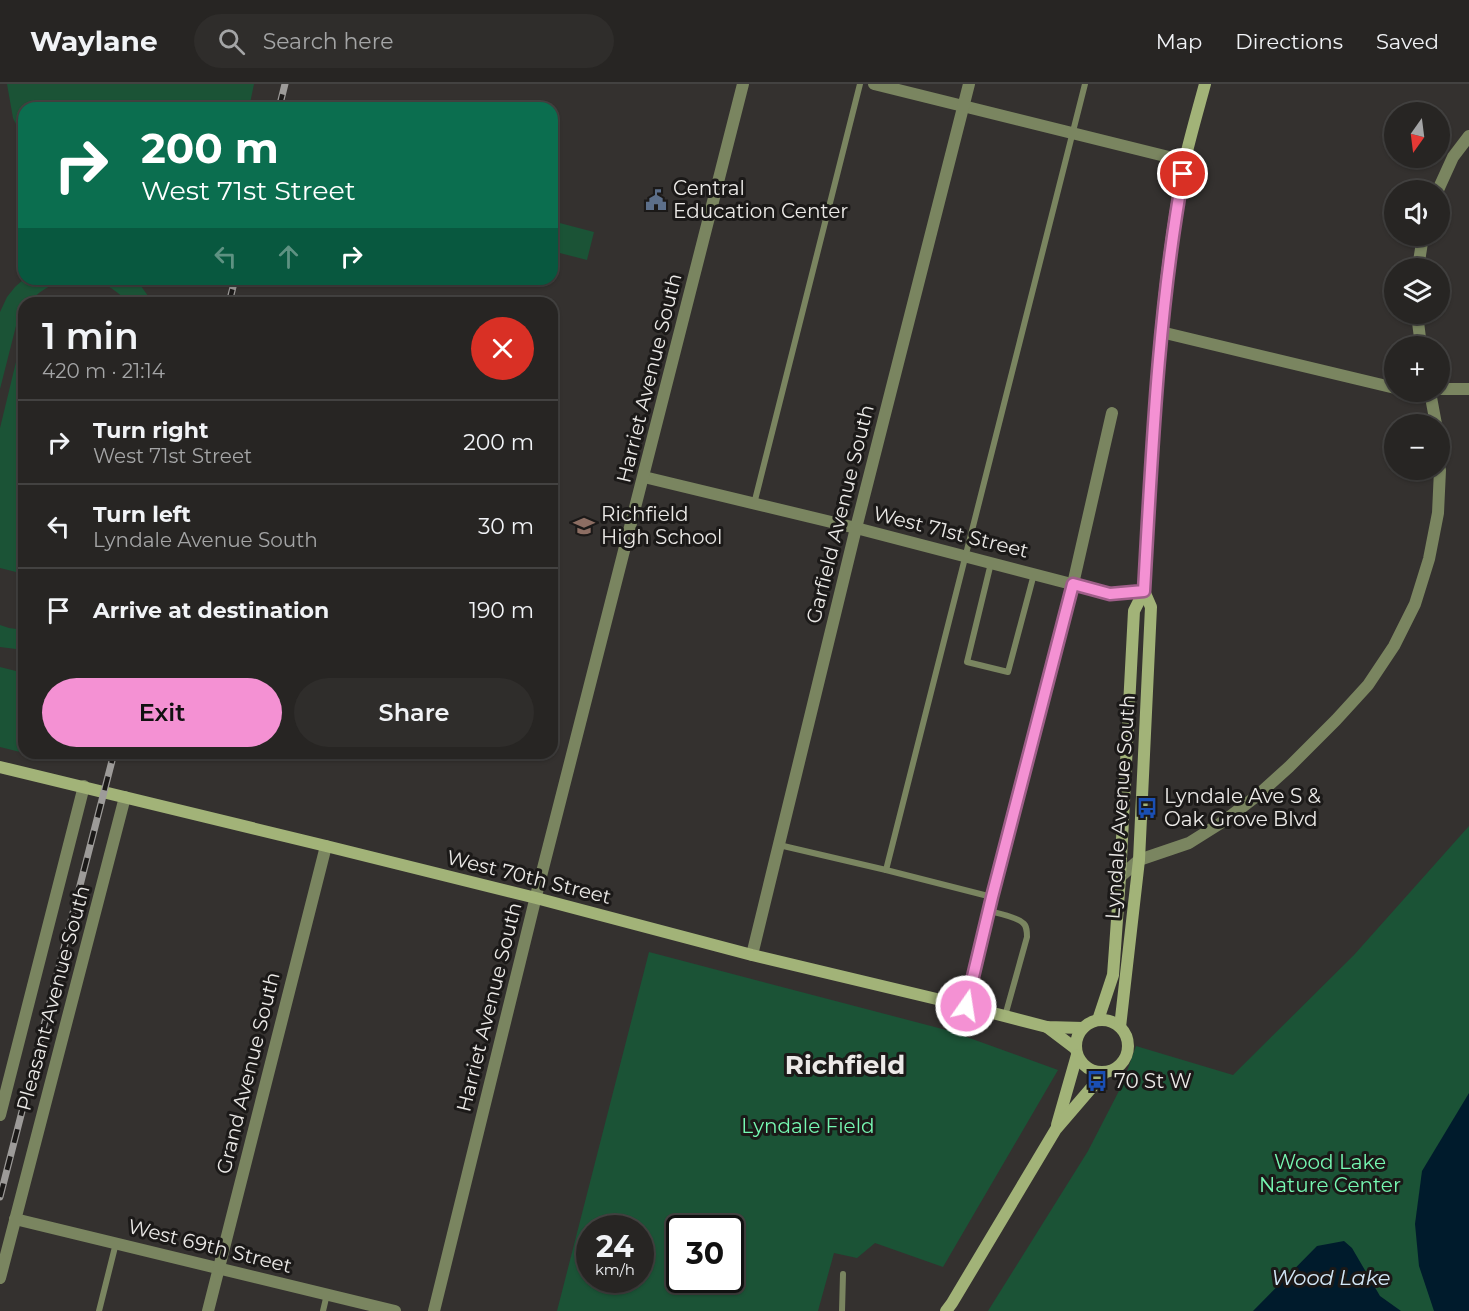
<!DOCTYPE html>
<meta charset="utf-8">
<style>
:root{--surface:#272523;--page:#2f2d2b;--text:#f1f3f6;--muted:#a4a5a6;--line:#434241;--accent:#f491d3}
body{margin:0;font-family:Montserrat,sans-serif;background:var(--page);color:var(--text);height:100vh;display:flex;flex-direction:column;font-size:22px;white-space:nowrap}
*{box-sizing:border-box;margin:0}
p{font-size:20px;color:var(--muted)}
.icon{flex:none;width:33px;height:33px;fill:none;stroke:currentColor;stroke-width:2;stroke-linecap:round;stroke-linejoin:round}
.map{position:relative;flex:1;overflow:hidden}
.drawer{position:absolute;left:18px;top:213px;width:540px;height:462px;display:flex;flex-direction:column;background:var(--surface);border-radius:18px;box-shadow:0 2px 4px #0004,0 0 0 2px var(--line)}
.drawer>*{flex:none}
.top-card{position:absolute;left:18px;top:18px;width:540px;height:183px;border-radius:18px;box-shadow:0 2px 4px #0004,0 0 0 2px var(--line);background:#0b6e4f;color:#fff;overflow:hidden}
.needle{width:39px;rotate:194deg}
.buttons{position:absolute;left:1384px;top:18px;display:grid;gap:12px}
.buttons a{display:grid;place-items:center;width:66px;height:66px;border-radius:50%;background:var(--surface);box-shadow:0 2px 4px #0004,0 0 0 2px var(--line);font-size:30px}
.speed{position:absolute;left:576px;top:1131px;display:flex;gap:12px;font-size:30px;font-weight:700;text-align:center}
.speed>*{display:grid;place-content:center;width:78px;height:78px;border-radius:50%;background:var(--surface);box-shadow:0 2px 4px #0004,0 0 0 2px var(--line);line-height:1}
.speed small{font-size:15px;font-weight:400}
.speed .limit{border:3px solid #111;border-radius:9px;background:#fff;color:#111}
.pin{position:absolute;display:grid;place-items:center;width:51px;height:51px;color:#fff;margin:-26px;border:3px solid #fff;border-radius:50%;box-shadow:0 2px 6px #0007}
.me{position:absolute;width:66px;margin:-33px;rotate:13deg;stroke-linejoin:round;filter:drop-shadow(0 0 4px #0008)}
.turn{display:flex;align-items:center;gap:21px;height:126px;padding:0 24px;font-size:27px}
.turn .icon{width:78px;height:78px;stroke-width:2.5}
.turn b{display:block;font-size:42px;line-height:51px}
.lanes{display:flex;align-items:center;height:57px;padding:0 24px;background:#0003;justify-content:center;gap:30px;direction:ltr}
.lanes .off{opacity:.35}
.round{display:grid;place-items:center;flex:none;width:63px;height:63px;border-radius:32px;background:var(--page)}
.overview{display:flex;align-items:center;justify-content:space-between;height:102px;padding:0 24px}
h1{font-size:36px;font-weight:600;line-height:45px}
.cta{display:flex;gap:12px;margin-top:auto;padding:12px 24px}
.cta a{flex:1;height:69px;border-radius:36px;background:var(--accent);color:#111;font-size:24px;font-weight:600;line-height:69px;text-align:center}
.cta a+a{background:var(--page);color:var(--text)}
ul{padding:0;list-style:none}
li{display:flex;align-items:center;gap:18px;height:84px;padding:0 24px;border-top:2px solid var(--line)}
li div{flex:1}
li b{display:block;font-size:22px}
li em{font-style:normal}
header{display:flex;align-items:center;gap:36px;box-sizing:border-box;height:84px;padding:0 30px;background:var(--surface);border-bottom:2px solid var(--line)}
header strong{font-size:28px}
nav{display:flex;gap:33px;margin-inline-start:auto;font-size:21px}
.search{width:420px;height:54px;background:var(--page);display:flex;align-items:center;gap:15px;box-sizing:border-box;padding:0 21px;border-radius:33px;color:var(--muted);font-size:22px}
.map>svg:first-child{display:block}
.green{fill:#1b5336;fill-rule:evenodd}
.water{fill:#001b2c}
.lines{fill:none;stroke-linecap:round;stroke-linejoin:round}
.lane{stroke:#7a8560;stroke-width:6}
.street{stroke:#7a8560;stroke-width:12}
.secondary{stroke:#a2b378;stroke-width:12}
.rail-casing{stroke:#9d9b99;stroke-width:7}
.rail{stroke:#1b1918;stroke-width:4.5;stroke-dasharray:14;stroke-linecap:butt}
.route-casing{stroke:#9f5e89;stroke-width:15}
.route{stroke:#f491d3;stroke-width:10}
.labels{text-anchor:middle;stroke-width:6;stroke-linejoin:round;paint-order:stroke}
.poi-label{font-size:20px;fill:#ebe9e7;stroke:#1b1918;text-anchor:start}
.street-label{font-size:20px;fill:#ebe9e7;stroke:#1b1918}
.park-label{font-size:20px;fill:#76f8b2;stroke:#1b1918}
.water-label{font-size:21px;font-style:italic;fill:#d2e7f7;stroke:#1b1918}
.district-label{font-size:26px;font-weight:bold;fill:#ebe9e7;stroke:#1b1918}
</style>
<header>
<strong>Waylane</strong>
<div class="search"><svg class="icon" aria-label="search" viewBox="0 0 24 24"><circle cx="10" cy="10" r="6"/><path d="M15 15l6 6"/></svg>Search here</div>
<nav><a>Map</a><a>Directions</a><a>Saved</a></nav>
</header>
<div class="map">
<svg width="1469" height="1227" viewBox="0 0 1469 1227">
<rect width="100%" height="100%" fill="#34312f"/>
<g class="green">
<polygon points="7,0 254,0 249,24 24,24 24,56 13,34"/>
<polygon points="552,137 594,148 587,176 552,167"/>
<path d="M24 195H133L141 202 153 219H129C122 212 115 206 106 201 80 189 47 196 29 219H24V225L17 238 0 305V228L7 213 15 203Z"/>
<polygon points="24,245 24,490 0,484 0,344"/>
<polygon points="0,541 9,544 24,546 24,566 0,563"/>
<polygon points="0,583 24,589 24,669 0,663"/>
<polygon points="1469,742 1469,1227 988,1227 1088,1067 1122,1001 1136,962 1233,991 1354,871"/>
<path d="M649 868 950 947 1058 986 943 1183 875 1159 857 1174 834 1169 818 1227H557ZM590 1144H640V1196H590ZM680 1144H730V1196H680Z"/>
</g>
<g class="water">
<polygon points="1469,1009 1469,1227 1434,1227 1419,1182 1415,1140 1422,1087"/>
<polygon points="1344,1157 1352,1164 1380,1212 1401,1227 1253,1227 1317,1162"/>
</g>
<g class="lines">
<g class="lane">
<polyline points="754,420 860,0"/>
<polyline points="991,479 967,578 1008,588 1034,490"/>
<polyline points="779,761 886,786 992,813"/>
<polyline points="886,786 1085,0"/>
<path d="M989 827C997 829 1017 833 1023 839 1027 842 1027 848 1027 853L1005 932"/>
<polyline points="99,1227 116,1159"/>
<polyline points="323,1227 327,1210"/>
<polyline points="842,1227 843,1190"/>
</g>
<g class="street">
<polyline points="874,0 1185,77"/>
<polyline points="1438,106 1453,73 1469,52"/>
<polyline points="1418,184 1423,152"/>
<polyline points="1417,230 1421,262"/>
<polyline points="1161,248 1395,304"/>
<polyline points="1440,305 1469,305"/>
<polyline points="1408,308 1409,308"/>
<polyline points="1430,308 1436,340"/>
<polyline points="644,393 856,444 1110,510 1144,507"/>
<polyline points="1120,793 1139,776 1189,759 1224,737 1258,711 1289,683 1336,636 1368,601 1394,562 1415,520 1429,475 1438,429 1440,386"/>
<polyline points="752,871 856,444 969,0"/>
<polyline points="966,922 992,813 1073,500 1112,329"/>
<polyline points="0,1031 84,702"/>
<polyline points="15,1135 395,1227"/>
<polyline points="0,1194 125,713"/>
<polyline points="208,1227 326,762"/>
<polyline points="434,1227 539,800 743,0"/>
</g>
<g class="secondary">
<polyline points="0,683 326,762 536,814 752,871 966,922 1047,943 1083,944"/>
<path d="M1098 936 1113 891 1115 864 1120 793 1134 527 1144 507C1152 364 1157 220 1184 80 1190 53 1198 26 1205 0"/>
<circle cx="1102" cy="962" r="26"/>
<polyline points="1047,943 1076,965"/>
<polyline points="1120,943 1139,776 1151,523 1144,507"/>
<polyline points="1057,1041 1077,971"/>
<polyline points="946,1227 952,1219 1056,1045 1105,988"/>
</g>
<defs>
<g id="rail">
<polyline points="279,24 285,0"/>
<polyline points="229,219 235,195"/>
<polyline points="0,1113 114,669"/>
</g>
</defs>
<use href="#rail" class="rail-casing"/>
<use href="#rail" class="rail"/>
</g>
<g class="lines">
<defs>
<path id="route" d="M966 922 992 813 1073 500 1110 510 1144 507C1152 367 1158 228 1183 90"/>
</defs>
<use href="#route" class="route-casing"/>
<use href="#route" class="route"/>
</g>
<defs>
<symbol id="civic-bare" viewBox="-9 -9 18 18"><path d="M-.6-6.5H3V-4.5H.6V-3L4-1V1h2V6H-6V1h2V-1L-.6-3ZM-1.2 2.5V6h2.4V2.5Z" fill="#5c6f8a" stroke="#1b1918" stroke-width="2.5" paint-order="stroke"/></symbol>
<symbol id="school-bare" viewBox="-9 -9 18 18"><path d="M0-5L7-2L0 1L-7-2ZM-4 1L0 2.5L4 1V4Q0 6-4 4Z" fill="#8d6e63" stroke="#1b1918" stroke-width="2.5" paint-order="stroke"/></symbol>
<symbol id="bus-bare" viewBox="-9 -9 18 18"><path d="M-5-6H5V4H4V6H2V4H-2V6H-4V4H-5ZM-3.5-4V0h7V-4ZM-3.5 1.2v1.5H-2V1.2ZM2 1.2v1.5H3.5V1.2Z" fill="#1a4fb4" stroke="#1b1918" stroke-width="2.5" paint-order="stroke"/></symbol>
</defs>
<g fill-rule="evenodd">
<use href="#civic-bare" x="641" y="101" width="30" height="30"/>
<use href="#school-bare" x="569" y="427" width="30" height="30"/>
<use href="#bus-bare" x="1132" y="709" width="30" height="30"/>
<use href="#bus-bare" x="1082" y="982" width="30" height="30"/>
</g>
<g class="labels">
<g class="poi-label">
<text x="673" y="111">Central<tspan x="673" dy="23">Education Center</tspan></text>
<text x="601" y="437">Richfield<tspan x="601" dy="23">High School</tspan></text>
<text x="1164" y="719">Lyndale Ave S &amp;<tspan x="1164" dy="23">Oak Grove Blvd</tspan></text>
<text x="1114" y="1004">70 St W</text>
</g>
<g class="street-label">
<text transform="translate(649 294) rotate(-76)" y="7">Harriet Avenue South</text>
<text transform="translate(840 430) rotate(-76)" y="7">Garfield Avenue South</text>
<text transform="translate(951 448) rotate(14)" y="7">West 71st Street</text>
<text transform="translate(1120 723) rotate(-86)" y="7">Lyndale Avenue South</text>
<text transform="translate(529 793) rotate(14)" y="7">West 70th Street</text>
<text transform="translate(53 914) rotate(-75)" y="7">Pleasant Avenue South</text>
<text transform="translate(489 923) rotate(-76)" y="7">Harriet Avenue South</text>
<text transform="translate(248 989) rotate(-76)" y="7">Grand Avenue South</text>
<text transform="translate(210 1162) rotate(14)" y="7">West 69th Street</text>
</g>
<g class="park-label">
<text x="808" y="1049">Lyndale Field</text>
<text x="1330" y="1085">Wood Lake<tspan x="1330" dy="23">Nature Center</tspan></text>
</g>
<g class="water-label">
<text x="1331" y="1201">Wood Lake</text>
</g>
<g class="district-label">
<text x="845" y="990">Richfield</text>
</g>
</g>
</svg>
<div class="buttons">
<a><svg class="needle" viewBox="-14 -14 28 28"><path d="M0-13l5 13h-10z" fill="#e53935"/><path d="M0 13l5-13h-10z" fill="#a4a5a6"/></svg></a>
<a><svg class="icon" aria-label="sound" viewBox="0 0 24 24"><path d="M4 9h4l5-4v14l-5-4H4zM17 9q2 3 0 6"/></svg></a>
<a><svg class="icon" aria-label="layers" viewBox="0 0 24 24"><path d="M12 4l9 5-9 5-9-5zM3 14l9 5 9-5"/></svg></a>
<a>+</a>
<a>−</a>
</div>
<div class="speed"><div>24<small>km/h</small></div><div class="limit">30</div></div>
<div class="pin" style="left:1183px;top:90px;background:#d93025"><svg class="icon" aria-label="arrive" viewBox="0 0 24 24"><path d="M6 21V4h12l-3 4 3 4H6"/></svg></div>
<svg class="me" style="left:966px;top:922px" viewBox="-20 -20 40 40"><circle r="17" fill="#f491d3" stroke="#fff" stroke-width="3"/><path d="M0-11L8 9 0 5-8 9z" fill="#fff"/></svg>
<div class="top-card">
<div class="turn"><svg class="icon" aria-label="right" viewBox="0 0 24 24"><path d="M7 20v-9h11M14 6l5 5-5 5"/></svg><div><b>200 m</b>West 71st Street</div></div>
<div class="lanes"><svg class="icon off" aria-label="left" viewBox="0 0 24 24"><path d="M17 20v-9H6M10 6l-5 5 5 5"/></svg><svg class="icon off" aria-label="ahead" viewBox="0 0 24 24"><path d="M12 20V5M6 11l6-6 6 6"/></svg><svg class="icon" aria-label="right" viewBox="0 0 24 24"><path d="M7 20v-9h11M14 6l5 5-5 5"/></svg></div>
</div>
<section class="drawer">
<div class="overview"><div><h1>1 min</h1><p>420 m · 21:14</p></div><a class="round" style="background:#d93025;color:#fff"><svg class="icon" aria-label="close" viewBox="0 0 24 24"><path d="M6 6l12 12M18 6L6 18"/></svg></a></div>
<ul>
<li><svg class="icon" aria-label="right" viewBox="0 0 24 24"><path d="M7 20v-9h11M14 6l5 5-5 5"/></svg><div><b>Turn right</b><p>West 71st Street</p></div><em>200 m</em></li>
<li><svg class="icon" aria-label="left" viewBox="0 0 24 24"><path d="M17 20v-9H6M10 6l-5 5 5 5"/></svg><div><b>Turn left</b><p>Lyndale Avenue South</p></div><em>30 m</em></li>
<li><svg class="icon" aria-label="arrive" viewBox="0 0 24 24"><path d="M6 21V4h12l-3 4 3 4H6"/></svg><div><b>Arrive at destination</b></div><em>190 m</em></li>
</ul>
<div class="cta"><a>Exit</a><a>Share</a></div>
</section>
</div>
